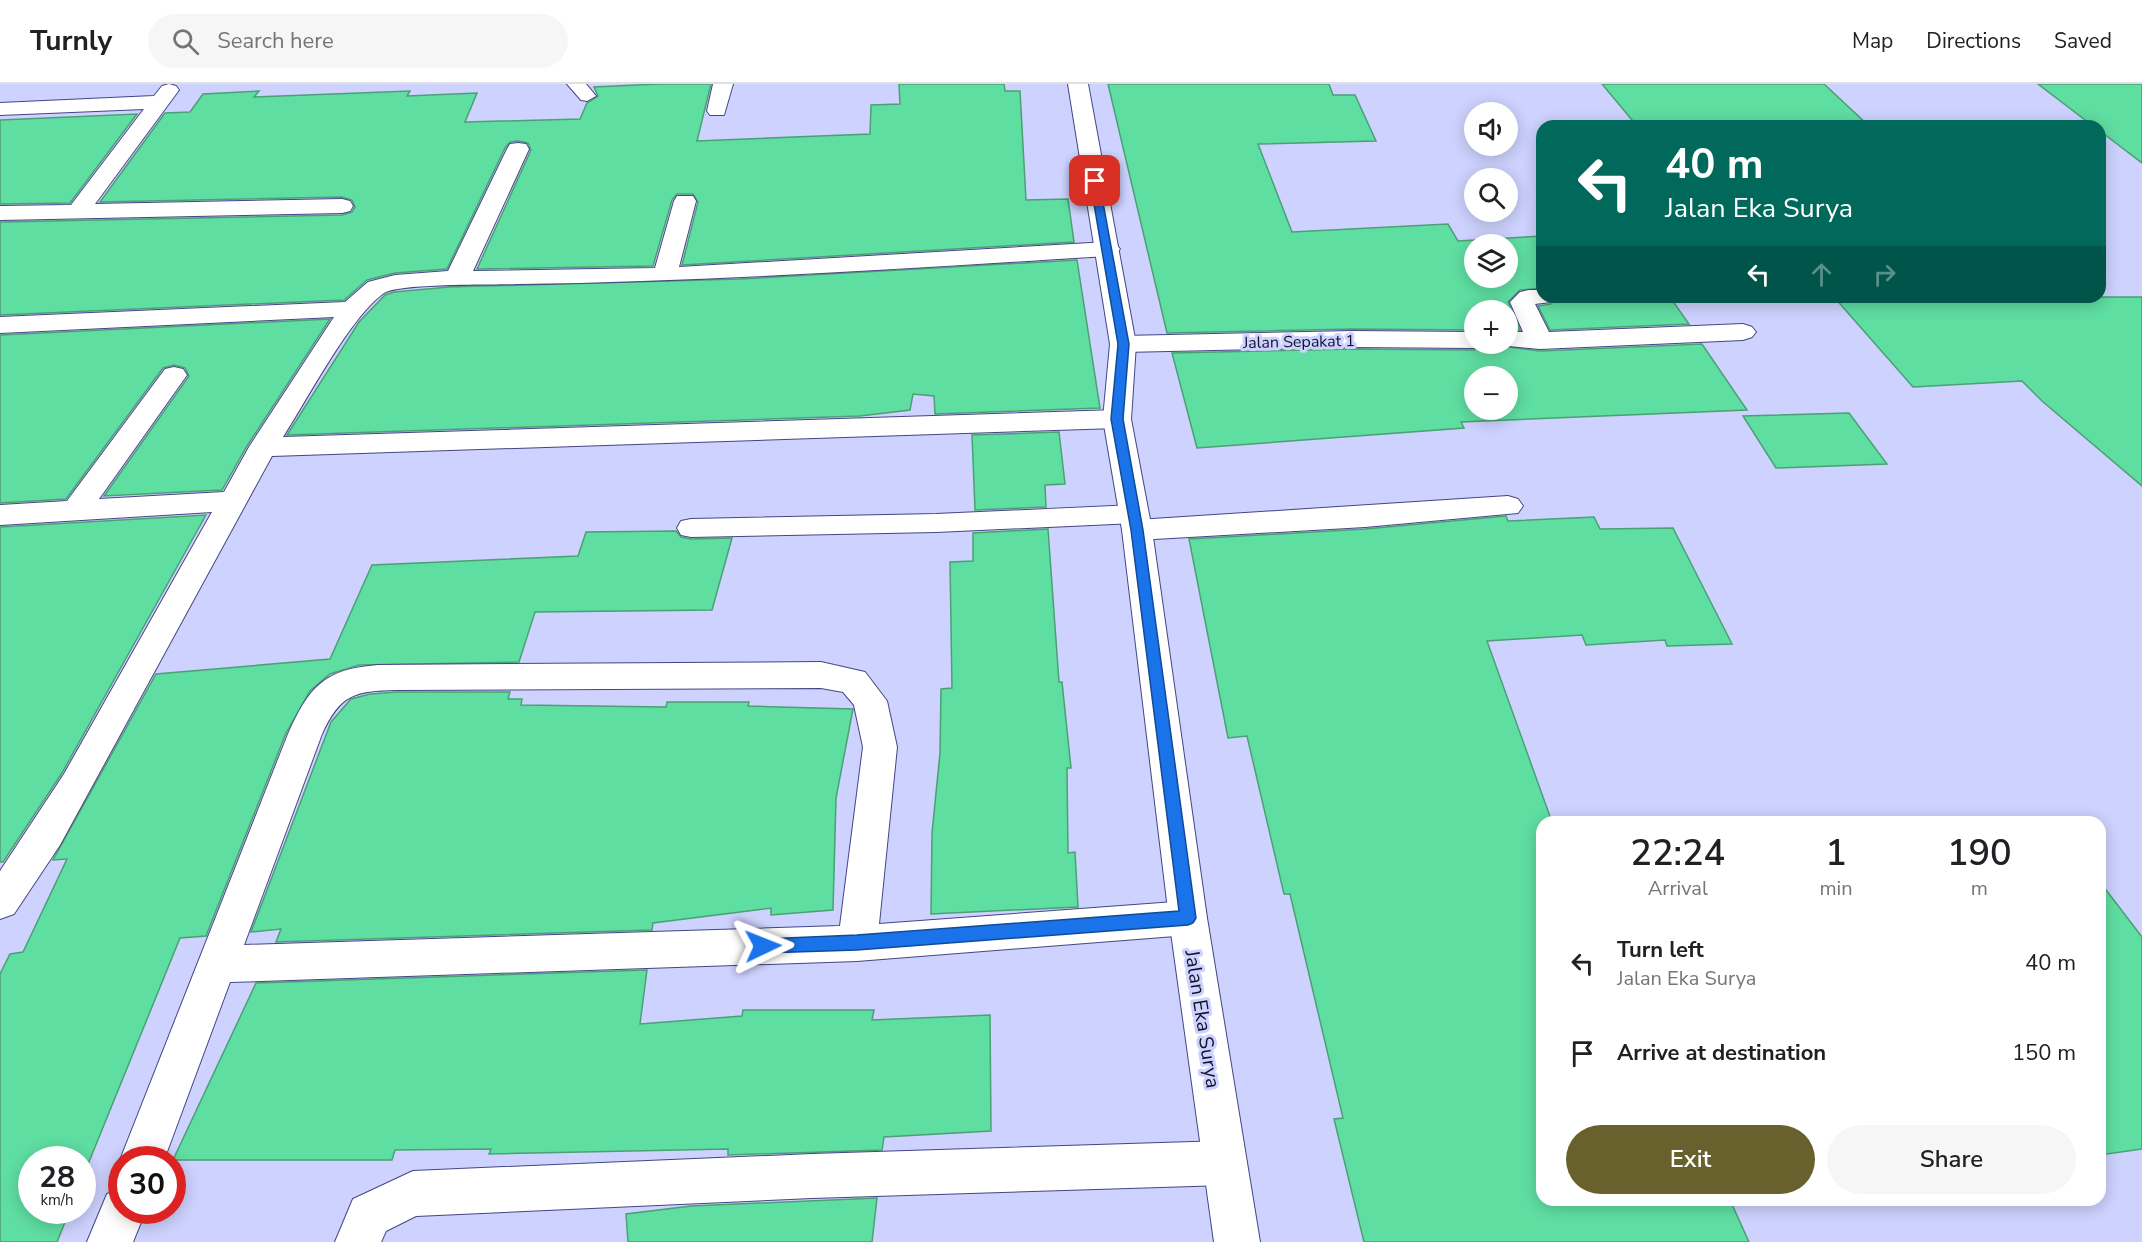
<!DOCTYPE html>
<meta charset="utf-8">
<style>
:root{--surface:#fff;--page:#f6f6f6;--text:#202124;--muted:#757577;--line:#e0e0e0;--accent:#69612d}
body{margin:0;font-family:"Nunito Sans",sans-serif;background:var(--page);color:var(--text);height:100vh;display:flex;flex-direction:column;font-size:22px;white-space:nowrap}
*{box-sizing:border-box;margin:0}
p{font-size:20px;color:var(--muted)}
.icon{flex:none;width:33px;height:33px;fill:none;stroke:currentColor;stroke-width:2;stroke-linecap:round;stroke-linejoin:round}
.map{position:relative;flex:1;overflow:hidden}
.panel{position:absolute;left:1536px;top:732px;width:570px;height:390px;display:flex;flex-direction:column;background:var(--surface);border-radius:18px;box-shadow:0 3px 15px #0003}
.panel>*{flex:none}
.banner{position:absolute;left:1536px;top:36px;width:570px;height:183px;border-radius:18px;box-shadow:0 3px 15px #0003;background:#00695c;color:#fff;overflow:hidden}
.controls{position:absolute;left:1464px;top:18px;display:grid;gap:12px}
.controls a{display:grid;place-items:center;width:54px;height:54px;border-radius:50%;background:var(--surface);box-shadow:0 3px 15px #0003;font-size:30px}
.speed{position:absolute;left:18px;top:1062px;display:flex;gap:12px;font-size:30px;font-weight:700;text-align:center}
.speed>*{display:grid;place-content:center;width:78px;height:78px;border-radius:50%;background:var(--surface);box-shadow:0 3px 15px #0003;line-height:1}
.speed small{font-size:15px;font-weight:400}
.speed .limit{border:9px solid #d22;background:#fff;color:#111}
.pin{position:absolute;display:grid;place-items:center;width:51px;height:51px;color:#fff;margin:-26px;border-radius:12px;box-shadow:0 3px 9px #0006}
.me{position:absolute;width:66px;margin:-33px;rotate:88deg;stroke-linejoin:round;filter:drop-shadow(0 0 4px #0008)}
.turn{display:flex;align-items:center;gap:21px;height:126px;padding:0 30px;font-size:27px}
.turn .icon{width:78px;height:78px;stroke-width:2.5}
.turn b{display:block;font-size:42px;line-height:51px}
.lanes{display:flex;align-items:center;height:57px;padding:0 30px;background:#0003;justify-content:center;gap:30px;direction:ltr}
.lanes .off{opacity:.35}
.eta{display:flex;justify-content:space-evenly;align-items:center;height:102px;text-align:center}
.eta b{font-size:36px;font-weight:600;line-height:42px}
.primary-button{display:flex;gap:12px;margin-top:auto;padding:12px 30px}
.primary-button a{flex:1;height:69px;border-radius:36px;background:var(--accent);color:#fff;font-size:24px;font-weight:600;line-height:69px;text-align:center}
.primary-button a+a{background:var(--page);color:var(--text)}
ul{padding:0;list-style:none}
li{display:flex;align-items:center;gap:18px;height:90px;padding:0 30px}
li div{flex:1}
li b{display:block;font-size:22px}
li em{font-style:normal}
header{display:flex;align-items:center;gap:36px;box-sizing:border-box;height:84px;padding:0 30px;background:var(--surface);border-bottom:2px solid var(--line)}
header strong{font-size:28px}
nav{display:flex;gap:33px;margin-inline-start:auto;font-size:21px}
.search{width:420px;height:54px;background:var(--page);display:flex;align-items:center;gap:15px;box-sizing:border-box;padding:0 21px;border-radius:33px;color:var(--muted);font-size:22px}
.map>svg:first-child{display:block}
.building{fill:#5fdea2;stroke:#4c9f76;stroke-width:1.5;fill-rule:evenodd}
.lines{fill:none;stroke-linecap:round;stroke-linejoin:round}
.service-casing{stroke:#444684;stroke-width:2}
.minor-casing{stroke:#444684;stroke-width:2}
.tertiary-casing{stroke:#444684;stroke-width:2}
.service{fill:#fff;fill-rule:evenodd}
.minor{fill:#fff;fill-rule:evenodd}
.tertiary{fill:#fff;fill-rule:evenodd}
.route{fill:#1a73e8;stroke:#114b97;stroke-width:1.5}
.labels{text-anchor:middle;stroke-width:6;stroke-linejoin:round;paint-order:stroke}
.far-street-label{font-size:16px;fill:#11112b;stroke:#cdd2fe}
.street-label{font-size:20px;fill:#11112b;stroke:#cdd2fe}
</style>
<header>
<strong>Turnly</strong>
<div class="search"><svg class="icon" aria-label="search" viewBox="0 0 24 24"><circle cx="10" cy="10" r="6"/><path d="M15 15l6 6"/></svg>Search here</div>
<nav><a>Map</a><a>Directions</a><a>Saved</a></nav>
</header>
<div class="map">
<svg width="2142" height="1158" viewBox="0 0 2142 1158">
<rect width="100%" height="100%" fill="#cdd2fe"/>
<g class="building">
<polygon points="658,0 711,0 697,57 870,50 871,21 900,20 899,0 1004,0 1005,7 1020,7 1026,116 1068,115 1074,158 682,181 698,118 693,110 677,110 672,116 653,182 477,185 531,66 528,59 518,57 510,58 505,64 447,185 395,189 367,196 344,216 0,231 0,138 342,131 352,128 355,123 352,116 342,113 100,118 165,29 190,28 203,10 259,7 254,13 410,7 407,12 477,9 465,38 580,35 587,19 598,12 594,3"/>
<path d="M1108 0H1329L1333 11H1355L1376 57 1258 60 1292 148 1448 140 1458 157 1542 152V204L1520 206 1508 218 1520 246H1508V226H1474V246L1352 245 1167 249ZM1474 160H1508V194H1474Z"/>
<polygon points="1602,0 1824,0 1869,42 1637,42"/>
<polygon points="2038,0 2142,0 2142,79 2100,47 2100,42 2093,42"/>
<polygon points="137,30 70,119 0,120 0,36"/>
<polygon points="1077,176 1100,324 935,330 934,312 913,310 910,326 860,332 287,351 359,238 385,211 394,208 449,203 740,195"/>
<polygon points="1670,213 1689,240 1550,246 1538,222 1551,220 1556,215"/>
<polygon points="1834,213 2142,213 2142,402 2042,317 2022,297 1913,303"/>
<polygon points="330,235 247,362 222,406 104,412 189,292 185,284 174,281 163,284 66,415 0,419 0,251"/>
<path d="M1486 260 1540 267 1702 260 1747 326 1461 338 1464 344 1197 364 1172 269 1352 265 1474 266ZM1474 292H1508V326H1474Z"/>
<polygon points="1849,329 1887,380 1776,384 1743,332"/>
<polygon points="1059,348 1065,400 1045,401 1046,423 975,426 972,351"/>
<polygon points="206,431 62,689 3,778 0,778 0,443"/>
<polygon points="1506,432 1508,437 1594,433 1600,445 1673,444 1732,560 1667,562 1665,556 1586,561 1582,551 1487,557 1552,738 1542,738 1542,1116 1730,1116 1749,1158 1364,1158 1334,1035 1343,1034 1290,810 1284,810 1247,652 1228,654 1189,455 1365,445"/>
<polygon points="1048,445 1059,598 1062,598 1071,684 1067,684 1068,769 1075,768 1078,823 931,830 932,749 940,669 941,605 952,604 950,478 973,477 973,449"/>
<polygon points="676,447 681,453 691,455 732,454 712,526 535,528 519,578 359,581 330,590 310,607 286,649 206,852 180,854 82,1095 82,1076 32,1076 32,1126 70,1126 57,1158 0,1158 0,890 10,870 23,868 67,775 53,776 156,590 330,575 372,481 578,472 586,448"/>
<polygon points="396,608 510,608 508,615 522,615 521,621 666,623 667,618 749,618 748,622 853,625 836,714 833,826 771,831 771,824 653,839 652,846 276,858 281,845 251,848 331,638 351,615 370,610"/>
<polygon points="2100,798 2142,853 2142,1065 2100,1071"/>
<polygon points="647,886 640,940 742,932 743,926 874,926 872,936 990,931 991,1047 884,1053 882,1066 728,1071 728,1065 489,1070 491,1065 395,1066 392,1076 173,1076 256,899"/>
<polygon points="877,1114 872,1158 628,1158 626,1130 691,1122"/>
</g>
<g class="lines">
<defs>
<g id="service">
<polygon points="567,0 586,0 596,12 587,17 581,16"/>
<polygon points="1135,421 1145,424 1148,430 1145,436 1135,439 936,448 691,453 681,451 677,444 681,437 691,435 936,430"/>
</g>
<g id="minor">
<polygon points="169,0 176,2 179,6 95,120 342,115 350,117 353,122 350,127 342,129 0,136 0,122 71,121 144,25 0,31 0,19 154,12 162,2"/>
<polygon points="713,0 733,0 724,31 710,31 707,27"/>
<path d="M518 59 526 60 529 65 473 187 655 184 674 117 677 112H693L696 117 679 183 1108 158 1116 160 1120 165 1116 170 1108 172C912 184 716 197 519 200 496 201 399 199 384 209 350 233 307 316 283 353L1117 326 1127 329 1131 335 1127 341 1117 344 272 372 60 761 14 830 0 835V787L64 690 212 428 0 441V421L67 417 165 285 174 283 183 285 187 291 99 415 224 408 249 363 334 233 0 249V233L345 218 368 198 395 191 448 187 507 65 510 60Z"/>
<polygon points="1529,206 1542,206 1542,213 1554,213 1551,218 1535,220 1549,248 1743,240 1752,243 1756,248 1752,253 1743,256 1540,265 1499,261 1498,260 1508,260 1508,248 1523,248 1510,218 1520,208"/>
<polygon points="1352,247 1474,248 1474,260 1484,260 1474,264 1352,263 1123,268 1114,265 1110,260 1114,255 1123,252"/>
<polygon points="1508,412 1518,415 1523,422 1518,429 1365,443 1137,456 1126,453 1122,446 1126,439 1137,436"/>
<path d="M821 578 865 588 887 617 897 663 879 840 1188 817 1202 822 1207 834 1202 846 1188 851 857 877 230 898 164 1076H122V1080L120 1076 288 650C309 603 324 585 378 581ZM821 604 843 608 854 621 863 663 840 842 244 861 322 650C340 610 355 607 396 606Z"/>
<polygon points="1225,1057 1241,1063 1247,1079 1241,1095 1225,1101 812,1114 416,1132 386,1147 381,1158 335,1158 353,1115 413,1087 812,1070"/>
<polygon points="122,1104 122,1126 146,1126 133,1158 87,1158 107,1110"/>
</g>
<polygon id="tertiary" points="1068,0 1088,0 1136,260 1131,335 1152,446 1207,834 1260,1158 1214,1158 1169,834 1122,446 1103,335 1110,260"/>
</defs>
<use href="#service" class="service-casing"/>
<use href="#minor" class="minor-casing"/>
<use href="#tertiary" class="tertiary-casing"/>
<use href="#service" class="service"/>
<use href="#minor" class="minor"/>
<use href="#tertiary" class="tertiary"/>
</g>
<polygon class="route" points="1095,94 1099,97 1129,260 1123,335 1143,446 1196,834 1193,839 1188,841 857,866 763,869 757,867 754,862 757,857 763,855 857,851 1179,827 1131,446 1111,335 1118,260 1090,97"/>
<g class="labels">
<g class="far-street-label">
<text transform="translate(1299 257) rotate(-1)" y="6">Jalan Sepakat 1</text>
</g>
<g class="street-label">
<text transform="translate(1203 935) rotate(81)" y="7">Jalan Eka Surya</text>
</g>
</g>
</svg>
<div class="controls">
<a><svg class="icon" aria-label="sound" viewBox="0 0 24 24"><path d="M4 9h4l5-4v14l-5-4H4zM17 9q2 3 0 6"/></svg></a>
<a><svg class="icon" aria-label="search" viewBox="0 0 24 24"><circle cx="10" cy="10" r="6"/><path d="M15 15l6 6"/></svg></a>
<a><svg class="icon" aria-label="layers" viewBox="0 0 24 24"><path d="M12 4l9 5-9 5-9-5zM3 14l9 5 9-5"/></svg></a>
<a>+</a>
<a>−</a>
</div>
<div class="speed"><div>28<small>km/h</small></div><div class="limit">30</div></div>
<div class="pin" style="left:1095px;top:97px;background:#d93025"><svg class="icon" aria-label="arrive" viewBox="0 0 24 24"><path d="M6 21V4h12l-3 4 3 4H6"/></svg></div>
<svg class="me" style="left:763px;top:862px" viewBox="-20 -20 40 40"><path d="M0-17L14 15 0 8-14 15z" fill="#1a73e8" stroke="#fff" stroke-width="4"/></svg>
<div class="banner">
<div class="turn"><svg class="icon" aria-label="left" viewBox="0 0 24 24"><path d="M17 20v-9H6M10 6l-5 5 5 5"/></svg><div><b>40 m</b>Jalan Eka Surya</div></div>
<div class="lanes"><svg class="icon" aria-label="left" viewBox="0 0 24 24"><path d="M17 20v-9H6M10 6l-5 5 5 5"/></svg><svg class="icon off" aria-label="ahead" viewBox="0 0 24 24"><path d="M12 20V5M6 11l6-6 6 6"/></svg><svg class="icon off" aria-label="right" viewBox="0 0 24 24"><path d="M7 20v-9h11M14 6l5 5-5 5"/></svg></div>
</div>
<section class="panel">
<div class="eta">
<div><b>22:24</b><p>Arrival</p></div>
<div><b>1</b><p>min</p></div>
<div><b>190</b><p>m</p></div>
</div>
<ul>
<li><svg class="icon" aria-label="left" viewBox="0 0 24 24"><path d="M17 20v-9H6M10 6l-5 5 5 5"/></svg><div><b>Turn left</b><p>Jalan Eka Surya</p></div><em>40 m</em></li>
<li><svg class="icon" aria-label="arrive" viewBox="0 0 24 24"><path d="M6 21V4h12l-3 4 3 4H6"/></svg><div><b>Arrive at destination</b></div><em>150 m</em></li>
</ul>
<div class="primary-button"><a>Exit</a><a>Share</a></div>
</section>
</div>
